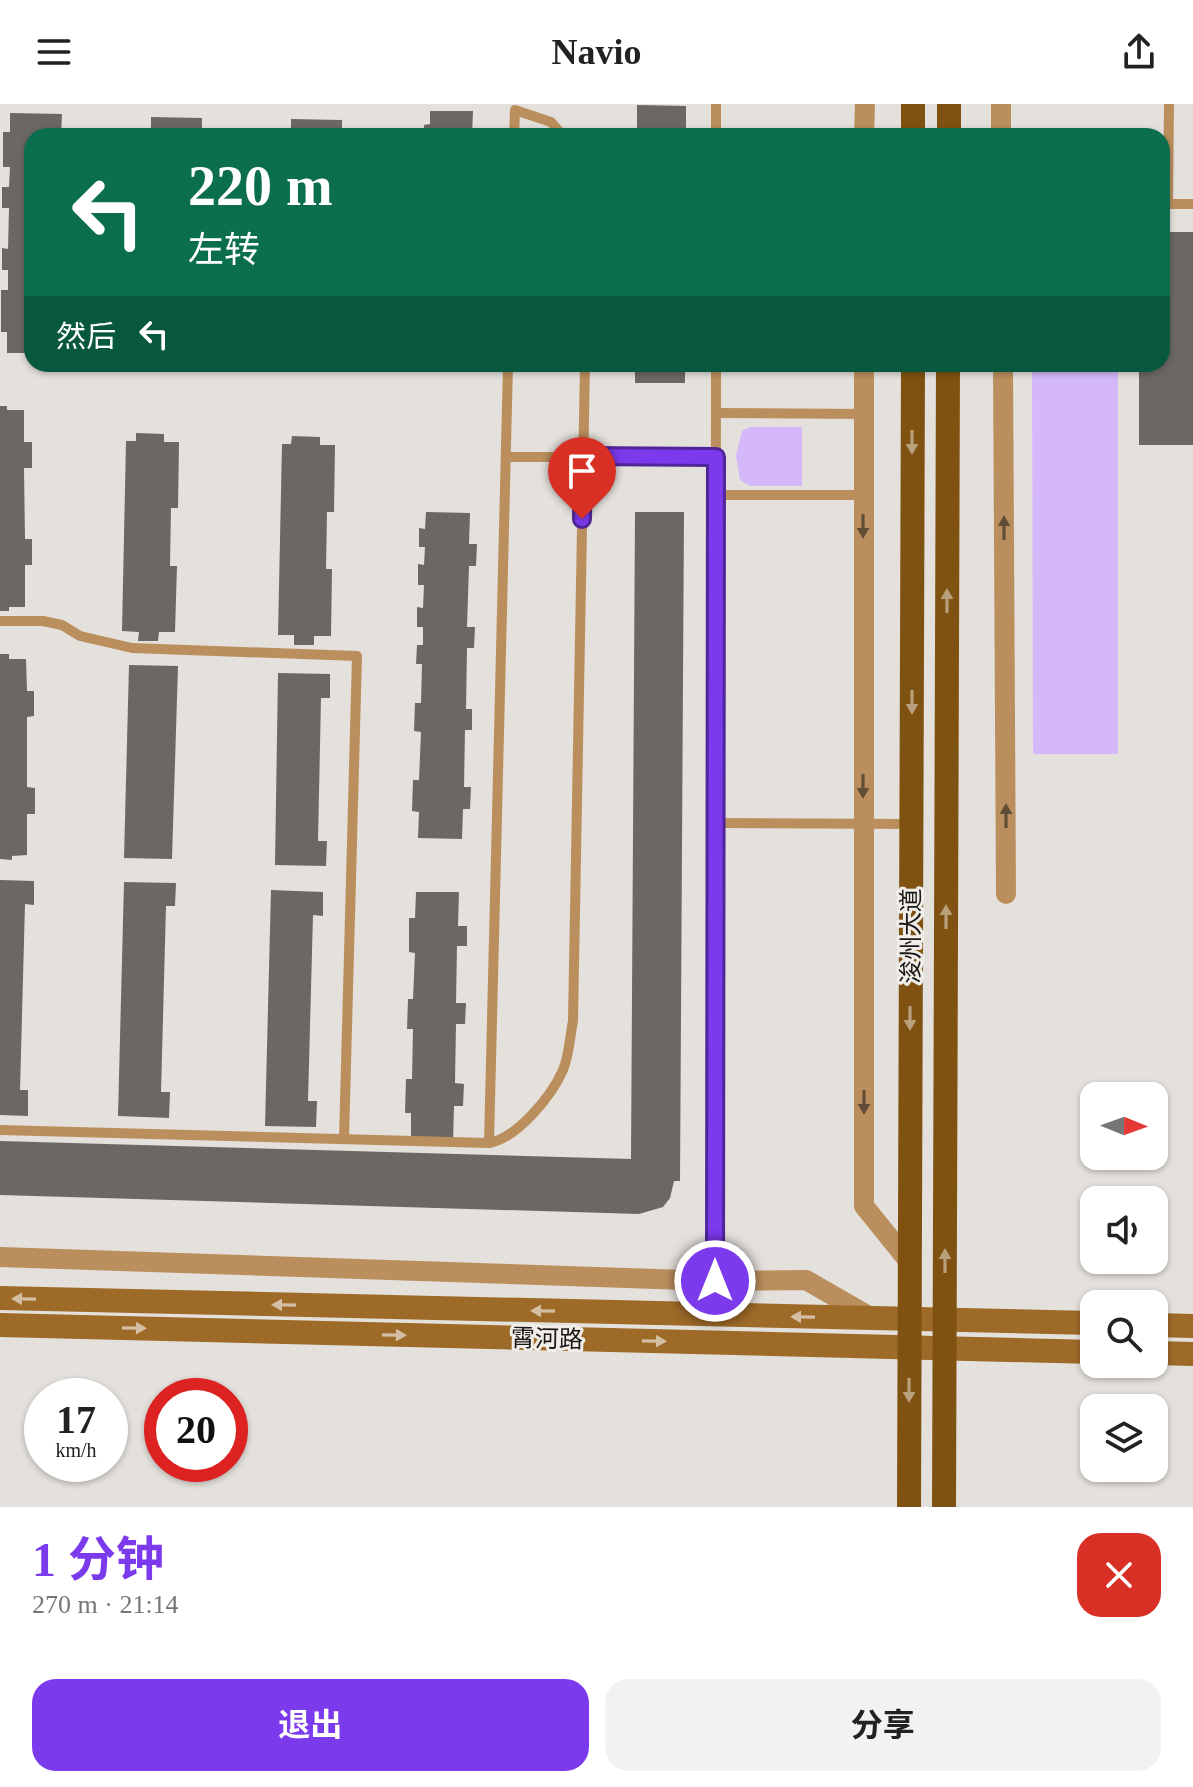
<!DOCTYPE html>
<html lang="zh">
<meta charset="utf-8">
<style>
:root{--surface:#fff;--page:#f2f2f2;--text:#222;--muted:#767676;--accent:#7c3aed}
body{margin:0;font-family:"Times New Roman","Noto Sans SC",serif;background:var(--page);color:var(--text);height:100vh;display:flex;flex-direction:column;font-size:30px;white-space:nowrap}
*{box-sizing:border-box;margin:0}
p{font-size:26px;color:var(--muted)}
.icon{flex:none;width:44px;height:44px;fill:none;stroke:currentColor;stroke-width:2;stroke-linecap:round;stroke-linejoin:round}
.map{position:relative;height:1403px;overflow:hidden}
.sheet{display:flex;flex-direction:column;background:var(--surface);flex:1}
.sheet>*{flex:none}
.top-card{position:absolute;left:24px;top:24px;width:1146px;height:244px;border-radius:24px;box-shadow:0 2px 6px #0004;background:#0b6e4f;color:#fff;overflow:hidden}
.needle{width:52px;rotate:91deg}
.controls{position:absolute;left:1080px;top:978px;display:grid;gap:16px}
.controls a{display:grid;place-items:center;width:88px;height:88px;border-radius:16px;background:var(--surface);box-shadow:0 2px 6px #0004;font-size:40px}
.speed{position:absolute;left:24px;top:1274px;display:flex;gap:16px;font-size:40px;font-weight:700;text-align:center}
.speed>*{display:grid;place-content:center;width:104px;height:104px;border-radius:50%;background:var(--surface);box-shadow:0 2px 6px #0004;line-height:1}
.speed small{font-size:20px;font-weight:400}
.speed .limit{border:12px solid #d22;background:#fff;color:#111}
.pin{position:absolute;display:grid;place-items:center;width:68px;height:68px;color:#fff;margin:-82px -34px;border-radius:50% 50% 50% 0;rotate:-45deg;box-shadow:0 0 8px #0007}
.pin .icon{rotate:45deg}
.me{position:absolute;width:88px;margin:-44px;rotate:0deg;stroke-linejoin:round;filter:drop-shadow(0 0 6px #0008)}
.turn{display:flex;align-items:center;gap:28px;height:168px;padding:0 32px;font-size:36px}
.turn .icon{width:104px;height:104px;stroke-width:2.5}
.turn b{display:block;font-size:56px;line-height:68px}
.then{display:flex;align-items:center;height:76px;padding:0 32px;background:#0003;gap:16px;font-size:30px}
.round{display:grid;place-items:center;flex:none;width:84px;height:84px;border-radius:24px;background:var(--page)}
.summary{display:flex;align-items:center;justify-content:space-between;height:136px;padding:0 32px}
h1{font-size:48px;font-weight:700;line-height:60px;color:var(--accent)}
.cta{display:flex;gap:16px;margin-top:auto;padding:16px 32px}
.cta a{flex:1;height:92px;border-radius:24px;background:var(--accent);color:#fff;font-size:32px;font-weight:700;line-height:92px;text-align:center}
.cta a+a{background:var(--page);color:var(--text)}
header{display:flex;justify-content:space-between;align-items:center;height:104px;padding:0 32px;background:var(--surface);font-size:36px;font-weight:700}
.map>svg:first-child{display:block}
.green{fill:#d4b8f9}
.building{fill:#6b6864}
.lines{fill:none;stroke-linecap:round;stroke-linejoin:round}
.lane{stroke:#bb8f5d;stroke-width:10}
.street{stroke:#bb8f5d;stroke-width:20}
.secondary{stroke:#9d6a28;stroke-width:24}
.primary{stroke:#805211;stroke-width:24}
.oneway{fill:#b8a07d}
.oneway2{fill:#624e36}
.oneway3{fill:#d4bfa5}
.route-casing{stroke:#51269a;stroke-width:20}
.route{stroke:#7c3aed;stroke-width:14}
.labels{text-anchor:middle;stroke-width:6;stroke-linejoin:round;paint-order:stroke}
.street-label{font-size:24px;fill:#191817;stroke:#f1ede9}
</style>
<header><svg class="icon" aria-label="menu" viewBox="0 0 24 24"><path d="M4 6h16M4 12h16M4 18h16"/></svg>Navio<svg class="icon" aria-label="share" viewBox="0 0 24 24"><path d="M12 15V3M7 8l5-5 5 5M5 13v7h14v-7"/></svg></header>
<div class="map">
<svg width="1193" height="1403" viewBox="0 0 1193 1403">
<rect width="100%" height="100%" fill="#e4e0dc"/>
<g class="green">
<polygon points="1032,260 1118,260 1118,650 1033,650"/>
<polygon points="750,323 802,323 802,382 750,382 740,376 736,352 742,327"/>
</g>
<g class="building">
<polygon points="637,1 686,2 686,32 637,32"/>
<polygon points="430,7 473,7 472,32 424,32 424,21 430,20"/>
<polygon points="10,9 62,10 61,32 32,32 32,249 7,249 7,228 1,228 1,186 8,186 8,166 2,166 2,144 8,145 9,104 2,104 2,83 9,83 10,63 3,63 3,28 10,28"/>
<polygon points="151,13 202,14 202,32 151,32"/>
<polygon points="291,15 342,16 342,32 291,32"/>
<polygon points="1162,128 1193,128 1193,341 1139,341 1139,260 1162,260"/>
<rect x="635" y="260" width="50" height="19"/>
<polygon points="0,302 7,302 7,306 24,306 24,338 32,338 32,364 24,364 25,435 32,435 32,461 25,461 25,503 9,503 9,507 0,507"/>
<polygon points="136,329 164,330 164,338 179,338 178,404 171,404 170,462 177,462 175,528 159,528 158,537 138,537 139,528 122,527 126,337 136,337"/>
<polygon points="292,332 320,333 320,341 335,341 334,408 327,408 326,465 332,465 331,532 314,532 314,541 294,541 294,531 278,531 282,340 291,340"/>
<polygon points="426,408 470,409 469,440 477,440 476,462 469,462 467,523 475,523 474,544 467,544 466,605 472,605 472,626 465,626 464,683 471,683 470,705 463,705 462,735 418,734 419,708 412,707 413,676 419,676 421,628 414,627 415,599 421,599 422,560 416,560 417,541 423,541 423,523 417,523 417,503 423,504 424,481 418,481 418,460 424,461 425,443 419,443 419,424 425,425"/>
<polygon points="635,408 684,408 680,1077 674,1077 670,1094 663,1103 639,1110 0,1091 0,1037 631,1055"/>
<polygon points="0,550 9,550 9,555 26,555 27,587 34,587 34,612 27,613 27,683 35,684 35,710 27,710 27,751 12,752 12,756 0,755"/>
<polygon points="129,561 178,562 172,755 124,754"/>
<polygon points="278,569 330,570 330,594 321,594 318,737 327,737 326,762 275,761"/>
<polygon points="0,776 34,777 34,801 25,800 20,986 28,986 28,1012 0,1011"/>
<polygon points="124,778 176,779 175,802 166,802 161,988 170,988 169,1014 118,1012"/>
<polygon points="271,786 323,788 323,812 313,811 308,997 317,997 316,1023 265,1022"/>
<polygon points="416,788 459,788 458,822 467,822 467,842 457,842 456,899 466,899 465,920 456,920 455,979 464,980 463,1002 454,1002 453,1039 411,1038 411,1009 405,1009 406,975 412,975 413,925 407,925 408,895 413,895 415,849 409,848 409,814 415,814"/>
</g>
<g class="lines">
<g class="lane">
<polyline points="514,32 515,6 551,18 563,32"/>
<polyline points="716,32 716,0"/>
<polyline points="1163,100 1193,100"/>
<polyline points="1168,100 1169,0"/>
<polyline points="716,309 864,310"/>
<polyline points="506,353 716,353"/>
<polyline points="716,391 863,391"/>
<polyline points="0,517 43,517 62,521 80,532 132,544 357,552 344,1035"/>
<polyline points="715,719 909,720"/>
<path d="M0 1026 489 1039C517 1034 551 993 563 966 569 952 570 932 573 917L585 260"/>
<polyline points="489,1039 508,260"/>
<polyline points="715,1177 716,260"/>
</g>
<g class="street">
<polyline points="1001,0 1001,32"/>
<polyline points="864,32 865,0"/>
<polyline points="864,260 864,1102 910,1159"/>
<polyline points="1003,260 1006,790"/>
<polyline points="0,1153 715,1177 806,1176 872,1214"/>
</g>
<g class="secondary">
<polyline points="0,1194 1094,1219"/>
<polyline points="0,1221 1094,1248"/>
<polyline points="1154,1221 1193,1222"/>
<polyline points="1154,1249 1193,1250"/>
</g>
<g class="primary">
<polyline points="913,32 913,0"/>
<polyline points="949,32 949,0"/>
<polyline points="909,1403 913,260"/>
<polyline points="944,1403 948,260"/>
</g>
</g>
<defs><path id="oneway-solid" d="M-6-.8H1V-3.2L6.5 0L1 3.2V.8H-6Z" transform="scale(2)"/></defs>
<g class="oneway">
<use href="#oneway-solid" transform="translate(912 338) rotate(90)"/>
<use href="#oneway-solid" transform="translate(947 497) rotate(-90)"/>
<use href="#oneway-solid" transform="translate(912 598) rotate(90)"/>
<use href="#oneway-solid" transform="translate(946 813) rotate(-90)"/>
<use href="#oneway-solid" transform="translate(910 914) rotate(90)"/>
<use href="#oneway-solid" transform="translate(945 1157) rotate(-90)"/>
<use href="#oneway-solid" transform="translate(909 1286) rotate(90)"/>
</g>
<g class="oneway2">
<use href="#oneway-solid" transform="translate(863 422) rotate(90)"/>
<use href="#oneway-solid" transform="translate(1004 424) rotate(-90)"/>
<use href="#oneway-solid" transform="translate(863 682) rotate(90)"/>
<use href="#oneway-solid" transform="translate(1006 712) rotate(-90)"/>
<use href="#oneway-solid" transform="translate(864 998) rotate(90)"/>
</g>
<g class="oneway3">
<use href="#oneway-solid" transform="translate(24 1195) rotate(-179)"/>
<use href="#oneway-solid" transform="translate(284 1201) rotate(-179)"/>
<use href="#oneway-solid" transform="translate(543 1207) rotate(-179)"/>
<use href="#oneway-solid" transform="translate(803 1213) rotate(-179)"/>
<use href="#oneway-solid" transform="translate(134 1224) rotate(1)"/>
<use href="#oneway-solid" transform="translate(394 1231) rotate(1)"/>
<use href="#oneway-solid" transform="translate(654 1237) rotate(1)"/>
</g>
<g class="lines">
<defs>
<polyline id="route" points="582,415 583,352 716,353 715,1177"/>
</defs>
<use href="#route" class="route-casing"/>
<use href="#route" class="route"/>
</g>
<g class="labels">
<g class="street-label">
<text transform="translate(911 832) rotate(-90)" y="8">浚州大道</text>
<text transform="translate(547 1235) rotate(1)" y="8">霄河路</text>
</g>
</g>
</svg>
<div class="controls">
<a><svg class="needle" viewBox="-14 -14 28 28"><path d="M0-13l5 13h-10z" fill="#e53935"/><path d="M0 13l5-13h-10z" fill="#767676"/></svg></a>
<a><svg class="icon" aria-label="sound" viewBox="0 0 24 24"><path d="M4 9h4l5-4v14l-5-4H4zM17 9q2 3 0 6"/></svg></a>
<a><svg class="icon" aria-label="search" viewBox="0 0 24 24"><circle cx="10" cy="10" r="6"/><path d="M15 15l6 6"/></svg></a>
<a><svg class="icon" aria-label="layers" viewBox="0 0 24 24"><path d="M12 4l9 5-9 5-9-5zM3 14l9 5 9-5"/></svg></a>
</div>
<div class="speed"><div>17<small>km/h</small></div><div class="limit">20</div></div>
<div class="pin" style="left:582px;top:415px;background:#d93025"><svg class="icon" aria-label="arrive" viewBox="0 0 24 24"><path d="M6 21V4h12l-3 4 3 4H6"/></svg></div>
<svg class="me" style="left:715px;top:1177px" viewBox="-20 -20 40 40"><circle r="17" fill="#7c3aed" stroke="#fff" stroke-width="3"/><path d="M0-11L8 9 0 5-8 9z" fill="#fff"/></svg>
<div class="top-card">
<div class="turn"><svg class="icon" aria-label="left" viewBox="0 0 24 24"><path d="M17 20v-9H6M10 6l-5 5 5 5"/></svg><div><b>220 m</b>左转</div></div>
<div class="then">然后<svg class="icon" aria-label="left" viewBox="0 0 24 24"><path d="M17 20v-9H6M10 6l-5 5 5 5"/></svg></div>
</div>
</div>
<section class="sheet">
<div class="summary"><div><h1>1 分钟</h1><p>270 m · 21:14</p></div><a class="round" style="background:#d93025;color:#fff"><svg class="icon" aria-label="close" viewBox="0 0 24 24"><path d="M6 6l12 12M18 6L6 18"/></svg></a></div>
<div class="cta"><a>退出</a><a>分享</a></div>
</section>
